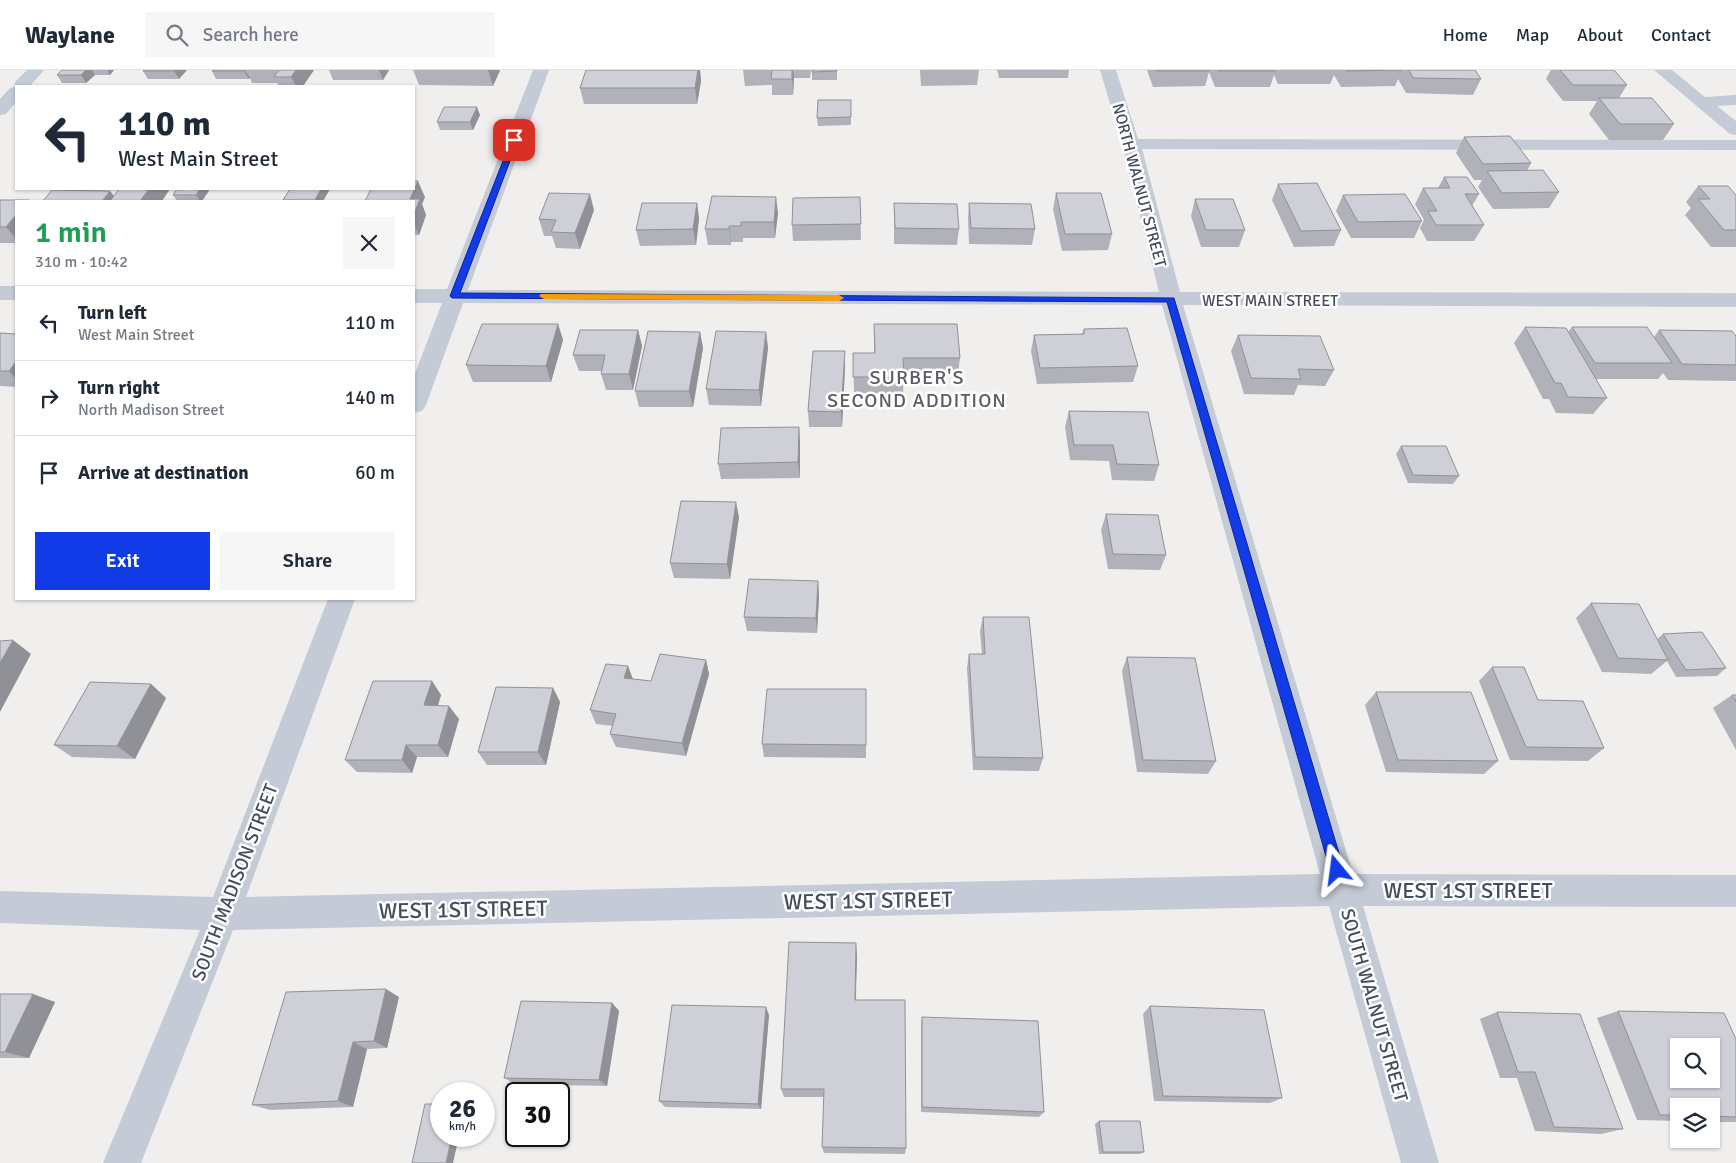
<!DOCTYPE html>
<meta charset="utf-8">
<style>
:root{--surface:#fff;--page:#f6f6f7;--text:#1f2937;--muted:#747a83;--line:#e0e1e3;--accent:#123be8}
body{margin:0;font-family:Signika,sans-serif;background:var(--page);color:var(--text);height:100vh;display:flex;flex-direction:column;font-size:19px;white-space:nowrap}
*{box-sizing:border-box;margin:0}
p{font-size:16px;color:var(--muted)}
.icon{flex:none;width:28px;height:28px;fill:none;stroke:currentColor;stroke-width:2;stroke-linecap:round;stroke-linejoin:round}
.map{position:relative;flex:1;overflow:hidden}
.panel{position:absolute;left:15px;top:130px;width:400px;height:400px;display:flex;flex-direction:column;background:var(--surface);border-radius:0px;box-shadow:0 1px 4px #0004}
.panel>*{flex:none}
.top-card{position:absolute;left:15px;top:15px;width:400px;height:105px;border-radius:0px;box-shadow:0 1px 4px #0004;background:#fff;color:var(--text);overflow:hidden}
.buttons{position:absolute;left:1670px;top:968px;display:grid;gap:10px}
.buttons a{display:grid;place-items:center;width:50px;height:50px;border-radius:0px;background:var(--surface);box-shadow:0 1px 4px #0004;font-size:25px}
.speed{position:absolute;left:430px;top:1012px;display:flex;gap:10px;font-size:25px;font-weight:700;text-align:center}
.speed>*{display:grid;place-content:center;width:65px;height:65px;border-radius:50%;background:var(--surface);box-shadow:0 1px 4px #0004;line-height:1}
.speed small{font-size:12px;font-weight:400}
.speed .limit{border:2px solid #111;border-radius:8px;background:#fff;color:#111}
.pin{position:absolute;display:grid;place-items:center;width:42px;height:42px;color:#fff;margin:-21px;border-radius:10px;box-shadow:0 2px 8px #0006}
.me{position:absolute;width:55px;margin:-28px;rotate:344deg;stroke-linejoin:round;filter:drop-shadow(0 0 4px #0008)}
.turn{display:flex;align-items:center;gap:18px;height:105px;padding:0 20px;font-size:22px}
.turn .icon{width:65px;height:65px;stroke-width:2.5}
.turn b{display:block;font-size:35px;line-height:42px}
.round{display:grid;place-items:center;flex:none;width:52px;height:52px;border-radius:0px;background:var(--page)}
.overview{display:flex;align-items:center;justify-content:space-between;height:85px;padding:0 20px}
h1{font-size:30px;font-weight:600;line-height:38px;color:#1e9e55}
.cta{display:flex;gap:10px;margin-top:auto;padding:10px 20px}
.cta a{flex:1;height:58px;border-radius:0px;background:var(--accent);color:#fff;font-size:20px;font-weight:600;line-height:58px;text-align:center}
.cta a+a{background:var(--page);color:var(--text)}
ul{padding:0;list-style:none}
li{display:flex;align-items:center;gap:15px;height:75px;padding:0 20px;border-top:1px solid var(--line)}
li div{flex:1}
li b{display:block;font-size:19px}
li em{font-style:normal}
header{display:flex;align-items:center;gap:30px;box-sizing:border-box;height:70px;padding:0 25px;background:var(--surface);border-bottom:1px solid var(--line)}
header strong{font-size:24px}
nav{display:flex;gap:28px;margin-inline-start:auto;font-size:18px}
.search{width:350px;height:45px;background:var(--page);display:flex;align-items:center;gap:12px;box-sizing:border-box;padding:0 18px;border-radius:0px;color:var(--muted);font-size:19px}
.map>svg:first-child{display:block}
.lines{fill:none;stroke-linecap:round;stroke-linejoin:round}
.minor{fill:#c4cad6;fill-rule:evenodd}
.wall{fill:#b1b2b9}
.shaded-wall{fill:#909196}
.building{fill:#cecfd7;stroke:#909196;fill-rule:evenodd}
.route{fill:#123be8;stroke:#0c2697}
.slow{fill:#f59e0b}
.labels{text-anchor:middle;stroke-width:5;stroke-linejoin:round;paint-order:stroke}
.far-street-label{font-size:16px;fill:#464c5d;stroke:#fff}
.street-label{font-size:19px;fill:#464c5d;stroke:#fff}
.neighbourhood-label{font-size:20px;letter-spacing:1px;fill:#5b5d64;stroke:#fff}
.near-street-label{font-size:22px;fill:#464c5d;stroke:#fff}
</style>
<header>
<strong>Waylane</strong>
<div class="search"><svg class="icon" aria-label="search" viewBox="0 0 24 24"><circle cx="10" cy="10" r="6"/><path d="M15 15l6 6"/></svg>Search here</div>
<nav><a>Home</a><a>Map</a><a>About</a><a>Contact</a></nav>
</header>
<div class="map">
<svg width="1736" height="1093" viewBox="0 0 1736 1093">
<rect width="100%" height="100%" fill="#f1efee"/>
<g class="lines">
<g class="minor">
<polygon points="27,0 44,0 30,16 16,16 16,32 6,44 0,45 0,29 10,18 14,17 15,12"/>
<polygon points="533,0 549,0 468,220 1159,222 1122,74 1100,0 1116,0 1138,69 1736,70 1736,80 1142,79 1180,222 1736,223 1736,237 1183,235 1353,804 1736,805 1736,837 1363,836 1439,1093 1401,1093 1329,836 233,860 141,1093 103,1093 200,860 0,853 0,821 213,827 328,529 355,529 246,827 1320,804 1162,235 463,233 426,335 422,341 414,343 414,306 442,233 414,233 414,219 447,219"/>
<polygon points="1654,0 1672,0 1705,27 1736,25 1736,35 1717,36 1736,51 1736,65 1730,64"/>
<rect x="0" y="216" width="16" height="14"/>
</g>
</g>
<g class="wall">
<polygon points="62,0 114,0 110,5 95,5 86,13 62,13 57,5"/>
<polygon points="187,0 179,9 148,9 143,1"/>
<polygon points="213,0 314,0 303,16 279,16 277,13 252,13 250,8 249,9 216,9 212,1"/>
<polygon points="329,0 389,0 383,10 333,10"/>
<polygon points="413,0 500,0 500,1 493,16 419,15"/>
<polygon points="586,0 700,0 701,11 697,34 584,34 580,18"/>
<polygon points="743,0 811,0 810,8 794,8 793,25 772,25 772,15 745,16"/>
<rect x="812" y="0" width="25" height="10"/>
<polygon points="920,0 979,0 977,15 921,16"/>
<polygon points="997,0 1069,0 1068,8 999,8"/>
<polygon points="1147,0 1475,0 1481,9 1473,25 1406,23 1398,9 1395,16 1341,17 1334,5 1330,14 1278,14 1274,5 1270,17 1215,17 1209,2 1205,16 1153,17"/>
<polygon points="1551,0 1614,0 1627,15 1619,28 1674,54 1663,70 1609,70 1589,44 1597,31 1563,31 1546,9"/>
<polygon points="851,30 851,55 818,56 817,48"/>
<polygon points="480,45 473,60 440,60 437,52"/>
<polygon points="1464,67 1531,93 1527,101 1559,122 1549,138 1493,139 1478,117 1482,110 1474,110 1456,83"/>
<polygon points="1444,107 1479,124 1472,136 1484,155 1474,171 1427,171 1420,158 1424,150 1415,134 1423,118 1438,118"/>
<polygon points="1278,114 1341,160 1334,176 1294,177 1272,130"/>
<polygon points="1698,116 1736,125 1736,177 1711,177 1685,145 1691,138 1686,132"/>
<polygon points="210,119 202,131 177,131 173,125"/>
<polygon points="290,119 330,119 323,131 284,131 283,130"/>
<polygon points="1056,123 1112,164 1108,180 1062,181 1053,139"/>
<polygon points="1343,125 1422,151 1414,168 1351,168 1336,141"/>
<polygon points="425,127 422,134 426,145 419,165 414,165 414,131"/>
<polygon points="860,127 861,170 793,171 792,155"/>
<polygon points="1195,129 1245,160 1239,177 1201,177 1191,146"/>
<polygon points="0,130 16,131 16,173 0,173"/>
<polygon points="697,133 699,149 696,175 640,176 636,160"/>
<polygon points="894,133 959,159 957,175 894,174"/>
<polygon points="969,133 1035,159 1032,175 969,174 968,149"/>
<polygon points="594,140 580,179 556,178 552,166 544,166 539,149"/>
<polygon points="778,143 775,168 743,168 743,172 731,172 731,175 708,175 705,159"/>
<polygon points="558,254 563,270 551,312 473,312 466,295"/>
<polygon points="874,254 960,288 958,304 904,304 903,323 854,323 853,283 874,283"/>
<polygon points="1525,257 1568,262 1572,257 1654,267 1659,260 1736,266 1736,311 1668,310 1663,303 1658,309 1596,309 1607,328 1593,344 1556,343 1549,329 1543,329 1514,273"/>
<polygon points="1084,259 1138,296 1133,312 1037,314 1031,281 1034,265 1082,264"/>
<polygon points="638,260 642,276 633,320 606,320 601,304 602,301 579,301 573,285"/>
<polygon points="700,262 703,278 693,337 639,337 635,321"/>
<polygon points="766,262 768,278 761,336 709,335 706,319"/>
<polygon points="0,263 16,264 16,317 0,316"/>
<polygon points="1238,265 1334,300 1325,316 1298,315 1294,325 1244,324 1231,281"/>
<polygon points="845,281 845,298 842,357 809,357 808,341"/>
<polygon points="1069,341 1159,395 1154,411 1112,410 1109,391 1070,390 1065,357"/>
<polygon points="799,357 800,373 800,408 721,409 718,394"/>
<polygon points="1401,376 1459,406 1453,414 1408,413 1396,384"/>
<polygon points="1106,444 1166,485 1160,500 1108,499 1101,460"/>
<polygon points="739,447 730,509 674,508 670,493"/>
<polygon points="818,511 819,526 817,563 747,561 744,547"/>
<polygon points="1591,533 1657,569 1663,564 1726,598 1717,606 1676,607 1667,591 1651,604 1602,602 1576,548"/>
<polygon points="983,547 1043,688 1039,701 973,700 967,598 969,584 982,584 980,561"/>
<polygon points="1127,587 1216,691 1208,704 1137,702 1122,601"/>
<polygon points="706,590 709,604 686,686 616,677 610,664 613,656 596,654 590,640 628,596 633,609 651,611"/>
<polygon points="1492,597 1538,630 1604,678 1588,691 1510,690 1479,611"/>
<polygon points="432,611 441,625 438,635 459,649 448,687 417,687 412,703 357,702 345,690"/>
<polygon points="151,614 166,628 135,689 72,687 54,675"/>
<polygon points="553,618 560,632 546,695 487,695 478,682"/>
<polygon points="866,619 866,688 764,687 762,674"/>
<polygon points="1376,622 1498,691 1484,704 1386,702 1365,635"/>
<polygon points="1732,625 1736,625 1736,680 1713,638"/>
<polygon points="857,886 856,930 906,1078 905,1084 824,1083 822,1077 824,1027 784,1027 781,1019"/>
<polygon points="0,924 55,932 29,988 0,988"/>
<polygon points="399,927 387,978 367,979 353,1037 270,1040 252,1035"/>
<polygon points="612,933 619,941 607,1016 515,1014 504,1008"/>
<polygon points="1150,936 1282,1028 1270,1033 1154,1031 1143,944"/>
<polygon points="1618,941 1736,969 1736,1052 1711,1052 1711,1036 1679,1036 1679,1051 1637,1050 1597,948"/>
<polygon points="1497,942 1623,1059 1601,1064 1535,1061 1517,1008 1500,1008 1480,949"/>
<polygon points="769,945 761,1039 665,1037 659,1031"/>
<polygon points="922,947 1044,1042 1039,1047 921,1042 921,954"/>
<polygon points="1099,1051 1144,1082 1140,1084 1099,1084 1095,1054"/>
</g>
<g class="shaded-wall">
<polygon points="86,0 92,0 95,5 86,13 81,5"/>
<polygon points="107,0 114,0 110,5"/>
<polygon points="175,0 187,0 179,9 174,1"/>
<polygon points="245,0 250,8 249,9 244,1"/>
<polygon points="296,0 314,0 303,16 296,16 291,7"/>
<polygon points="379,0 389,0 383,10"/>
<polygon points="488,0 500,0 493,16"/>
<polygon points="698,0 700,0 701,11 697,34 695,18"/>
<polygon points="792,0 793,0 794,8 793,25"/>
<polygon points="477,37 480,45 473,60 470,52"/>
<polygon points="418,111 425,127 422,134 426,145 419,165 414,153 414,144 410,129"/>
<polygon points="149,119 170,119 162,131 140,131"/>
<polygon points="200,119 210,119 202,131 200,131 196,125"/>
<polygon points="321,119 330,119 323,131 316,131 315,130"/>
<polygon points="110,121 118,131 102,131"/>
<polygon points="590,124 594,140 580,179 575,163"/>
<polygon points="776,127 778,143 775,168 774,152"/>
<polygon points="697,133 699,149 696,175 693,159"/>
<polygon points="16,145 16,169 6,157"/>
<polygon points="729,156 731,172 731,175 729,159"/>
<polygon points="558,254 563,270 551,312 546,296"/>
<polygon points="638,260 642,276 633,320 629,304"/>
<polygon points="700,262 703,278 693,337 689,321"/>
<polygon points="766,262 768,278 761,336 759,320"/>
<polygon points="845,281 845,298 842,357 841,342"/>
<polygon points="16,292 16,309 9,301"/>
<polygon points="799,357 800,373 800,408 798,392"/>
<polygon points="736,432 739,447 730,509 727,494"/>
<polygon points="818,511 819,526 817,563 816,548"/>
<polygon points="13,570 31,584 0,642 0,593"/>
<polygon points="706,590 709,604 686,686 682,673"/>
<polygon points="628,596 633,610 624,608"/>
<polygon points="432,611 441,625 434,648 424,635"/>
<polygon points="151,614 166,628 135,689 117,676"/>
<polygon points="553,618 560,632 546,695 538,682"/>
<polygon points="449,636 459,649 448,687 438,675"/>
<polygon points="406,675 417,687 412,703 402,690"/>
<polygon points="856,873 857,886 855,941 855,930"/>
<polygon points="386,919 399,927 387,978 374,971"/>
<polygon points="33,924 55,932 29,988 5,982"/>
<polygon points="612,933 619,941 607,1016 599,1010"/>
<polygon points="766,937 769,945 761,1039 758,1034"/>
<polygon points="353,972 367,979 353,1037 338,1031"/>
<polygon points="452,1066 459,1066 453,1093 446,1093"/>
</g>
<g class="building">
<polygon points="62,0 86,0 81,5 57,5"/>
<polygon points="144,0 175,0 174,1 143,1"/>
<polygon points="213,0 245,0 244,1 212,1"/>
<polygon points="279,0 296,0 291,7 274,7"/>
<polygon points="586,0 698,0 695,18 580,18"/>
<polygon points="772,0 792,0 792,9 771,9"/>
<polygon points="812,0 837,0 837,1 812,2"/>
<polygon points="1156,0 1209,0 1210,1 1157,1"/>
<polygon points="1219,0 1274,0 1275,1 1219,1"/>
<polygon points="1346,0 1402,0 1347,1"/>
<polygon points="1409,0 1475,0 1481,9 1413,8"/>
<polygon points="1560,0 1614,0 1627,15 1573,15"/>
<polygon points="1599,28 1652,28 1674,54 1620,54"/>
<polygon points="818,30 851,30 851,47 817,48"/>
<polygon points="444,37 477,37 470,52 437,52"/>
<polygon points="1510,66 1531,93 1483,94 1464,67"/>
<polygon points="1543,100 1559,122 1502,123 1487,101"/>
<polygon points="1444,107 1467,107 1479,124 1465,124 1484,155 1436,155 1428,141 1437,141 1423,118 1450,118"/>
<polygon points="414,111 418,111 410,129 420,129 414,144 414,131 365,131 371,119 414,119"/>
<polygon points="1317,113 1341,160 1301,161 1278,114"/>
<polygon points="1698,116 1728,116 1736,125 1736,160 1724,160 1698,129 1710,129"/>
<polygon points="119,119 149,119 140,131 110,131"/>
<polygon points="177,119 200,119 196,125 173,125"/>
<polygon points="290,119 321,119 315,130 283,130"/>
<polygon points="52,120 110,121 102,131 43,131"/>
<polygon points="549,123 590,124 575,163 551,162 556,150 539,149"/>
<polygon points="1056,123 1101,123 1112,164 1065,164"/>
<polygon points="1405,124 1422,151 1358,152 1343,125"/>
<polygon points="712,126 776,127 774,152 741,152 741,156 729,156 729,159 705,159"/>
<polygon points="860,127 861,154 792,155 793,128"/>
<polygon points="1195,129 1233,129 1245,160 1206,160"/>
<polygon points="0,130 29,130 28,131 16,131 16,145 6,157 0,157"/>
<polygon points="642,133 697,133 693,159 636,160"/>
<polygon points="894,133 957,134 959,159 895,158"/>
<polygon points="969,133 1031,134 1035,159 971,158"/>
<polygon points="482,254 558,254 546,296 466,295"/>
<polygon points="874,254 957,254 960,288 903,288 904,307 853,307 853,283 875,283"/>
<polygon points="1525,257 1566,258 1607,328 1568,327 1561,313 1555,313"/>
<polygon points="1572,257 1647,257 1672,293 1595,293"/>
<polygon points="1127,258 1138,296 1040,298 1034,265 1084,264 1084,259"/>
<polygon points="580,260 638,260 629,304 601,304 605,285 573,285"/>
<polygon points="1659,260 1732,261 1736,266 1736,295 1682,294"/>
<polygon points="648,261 700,262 689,321 635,321"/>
<polygon points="716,261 766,262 759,320 706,319"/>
<polygon points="0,263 16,264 16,292 9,301 0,301"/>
<polygon points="1238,265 1320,266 1334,300 1298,299 1301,309 1251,308"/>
<polygon points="813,281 845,281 841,342 808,341"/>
<polygon points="1069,341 1148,342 1159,395 1117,394 1113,375 1074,375"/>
<polygon points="799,357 798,392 718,394 721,358"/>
<polygon points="1401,376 1446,376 1459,406 1413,405"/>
<polygon points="681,431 736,432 727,494 670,493"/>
<polygon points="1106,444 1158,445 1166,485 1113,484"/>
<polygon points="749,509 818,511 816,548 744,547"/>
<polygon points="1591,533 1639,534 1668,590 1618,588"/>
<polygon points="983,547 1029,547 1043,688 975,687 969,584 985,584"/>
<polygon points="1702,562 1726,598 1686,600 1663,564"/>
<polygon points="13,570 0,593 0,571"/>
<polygon points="660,584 706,590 682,673 610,664 616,644 590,640 606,594 628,596 624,608 651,611"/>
<polygon points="1127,587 1195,588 1216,691 1143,690"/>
<polygon points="1492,597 1524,597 1538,630 1583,631 1604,678 1526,677"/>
<polygon points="373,611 432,611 424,635 449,636 438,675 406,675 402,690 345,690"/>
<polygon points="90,612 151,614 117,676 54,675"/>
<polygon points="496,617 553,618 538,682 478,682"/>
<polygon points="767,619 866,619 866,675 762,674"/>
<polygon points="1376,622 1471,622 1498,691 1398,690"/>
<polygon points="1732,625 1736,625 1736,632"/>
<polygon points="789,872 856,873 855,930 905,930 906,1078 822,1077 824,1019 781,1019"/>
<polygon points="386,919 374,971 353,972 338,1031 252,1035 286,922"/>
<polygon points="0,924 33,924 5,982 0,982"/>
<polygon points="521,931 612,933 599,1010 504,1008"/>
<polygon points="672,935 766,937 758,1034 659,1031"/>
<polygon points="1150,936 1264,940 1282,1028 1163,1026"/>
<path d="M1618 941 1724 943 1736 969V1047L1711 1046V1036H1679V1045H1660ZM1679 976H1711V1009H1679Z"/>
<polygon points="1497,942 1580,944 1623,1059 1554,1057 1535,1002 1518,1002"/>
<polygon points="922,947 1038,951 1044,1042 922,1037"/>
<polygon points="425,1034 441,1034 441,1066 452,1066 446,1093 412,1093"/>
<polygon points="1099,1051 1140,1051 1144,1082 1103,1082"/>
</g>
<polygon class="route" points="512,68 518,70 460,223 1174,228 1344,800 1342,805 1337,807 1332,805 1330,800 1167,232 452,228 450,226"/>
<polygon class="slow" points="541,224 839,225 844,228 839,231 544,229 539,226"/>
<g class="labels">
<g class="far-street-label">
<text transform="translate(1140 115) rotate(75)" y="6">NORTH WALNUT STREET</text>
<text x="1270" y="236">WEST MAIN STREET</text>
</g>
<g class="street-label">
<text transform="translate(234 812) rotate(-69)" y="7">SOUTH MADISON STREET</text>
<text transform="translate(1375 935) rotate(74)" y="7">SOUTH WALNUT STREET</text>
</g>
<g class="neighbourhood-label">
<text x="917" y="314">SURBER'S<tspan x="917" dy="23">SECOND ADDITION</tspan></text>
</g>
<g class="near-street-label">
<text x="1468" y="828">WEST 1ST STREET</text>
<text transform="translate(868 830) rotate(-1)" y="8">WEST 1ST STREET</text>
<text transform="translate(463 839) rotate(-1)" y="8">WEST 1ST STREET</text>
</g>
</g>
</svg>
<div class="buttons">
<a><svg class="icon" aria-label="search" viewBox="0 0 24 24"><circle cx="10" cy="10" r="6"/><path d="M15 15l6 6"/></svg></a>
<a><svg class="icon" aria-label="layers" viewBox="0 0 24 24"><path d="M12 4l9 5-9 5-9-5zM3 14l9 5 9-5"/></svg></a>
</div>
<div class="speed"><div>26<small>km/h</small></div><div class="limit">30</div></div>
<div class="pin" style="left:514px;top:70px;background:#d93025"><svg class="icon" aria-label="arrive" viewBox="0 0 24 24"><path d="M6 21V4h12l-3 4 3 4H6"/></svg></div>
<svg class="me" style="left:1337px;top:800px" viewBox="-20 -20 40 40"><path d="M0-17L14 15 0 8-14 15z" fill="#123be8" stroke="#fff" stroke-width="4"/></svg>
<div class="top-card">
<div class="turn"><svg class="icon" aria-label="left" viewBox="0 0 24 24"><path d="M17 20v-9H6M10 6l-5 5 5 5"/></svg><div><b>110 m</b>West Main Street</div></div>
</div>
<section class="panel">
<div class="overview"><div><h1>1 min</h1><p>310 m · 10:42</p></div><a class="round"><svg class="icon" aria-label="close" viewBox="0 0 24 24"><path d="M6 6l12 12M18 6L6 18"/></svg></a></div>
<ul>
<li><svg class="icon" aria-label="left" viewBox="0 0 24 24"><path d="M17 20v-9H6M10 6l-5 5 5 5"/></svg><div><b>Turn left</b><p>West Main Street</p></div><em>110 m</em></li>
<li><svg class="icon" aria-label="right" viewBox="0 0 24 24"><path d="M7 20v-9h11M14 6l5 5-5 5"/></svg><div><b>Turn right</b><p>North Madison Street</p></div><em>140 m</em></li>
<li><svg class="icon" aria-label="arrive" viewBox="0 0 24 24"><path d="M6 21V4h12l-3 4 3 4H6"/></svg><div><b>Arrive at destination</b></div><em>60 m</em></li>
</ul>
<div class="cta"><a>Exit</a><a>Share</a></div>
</section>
</div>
